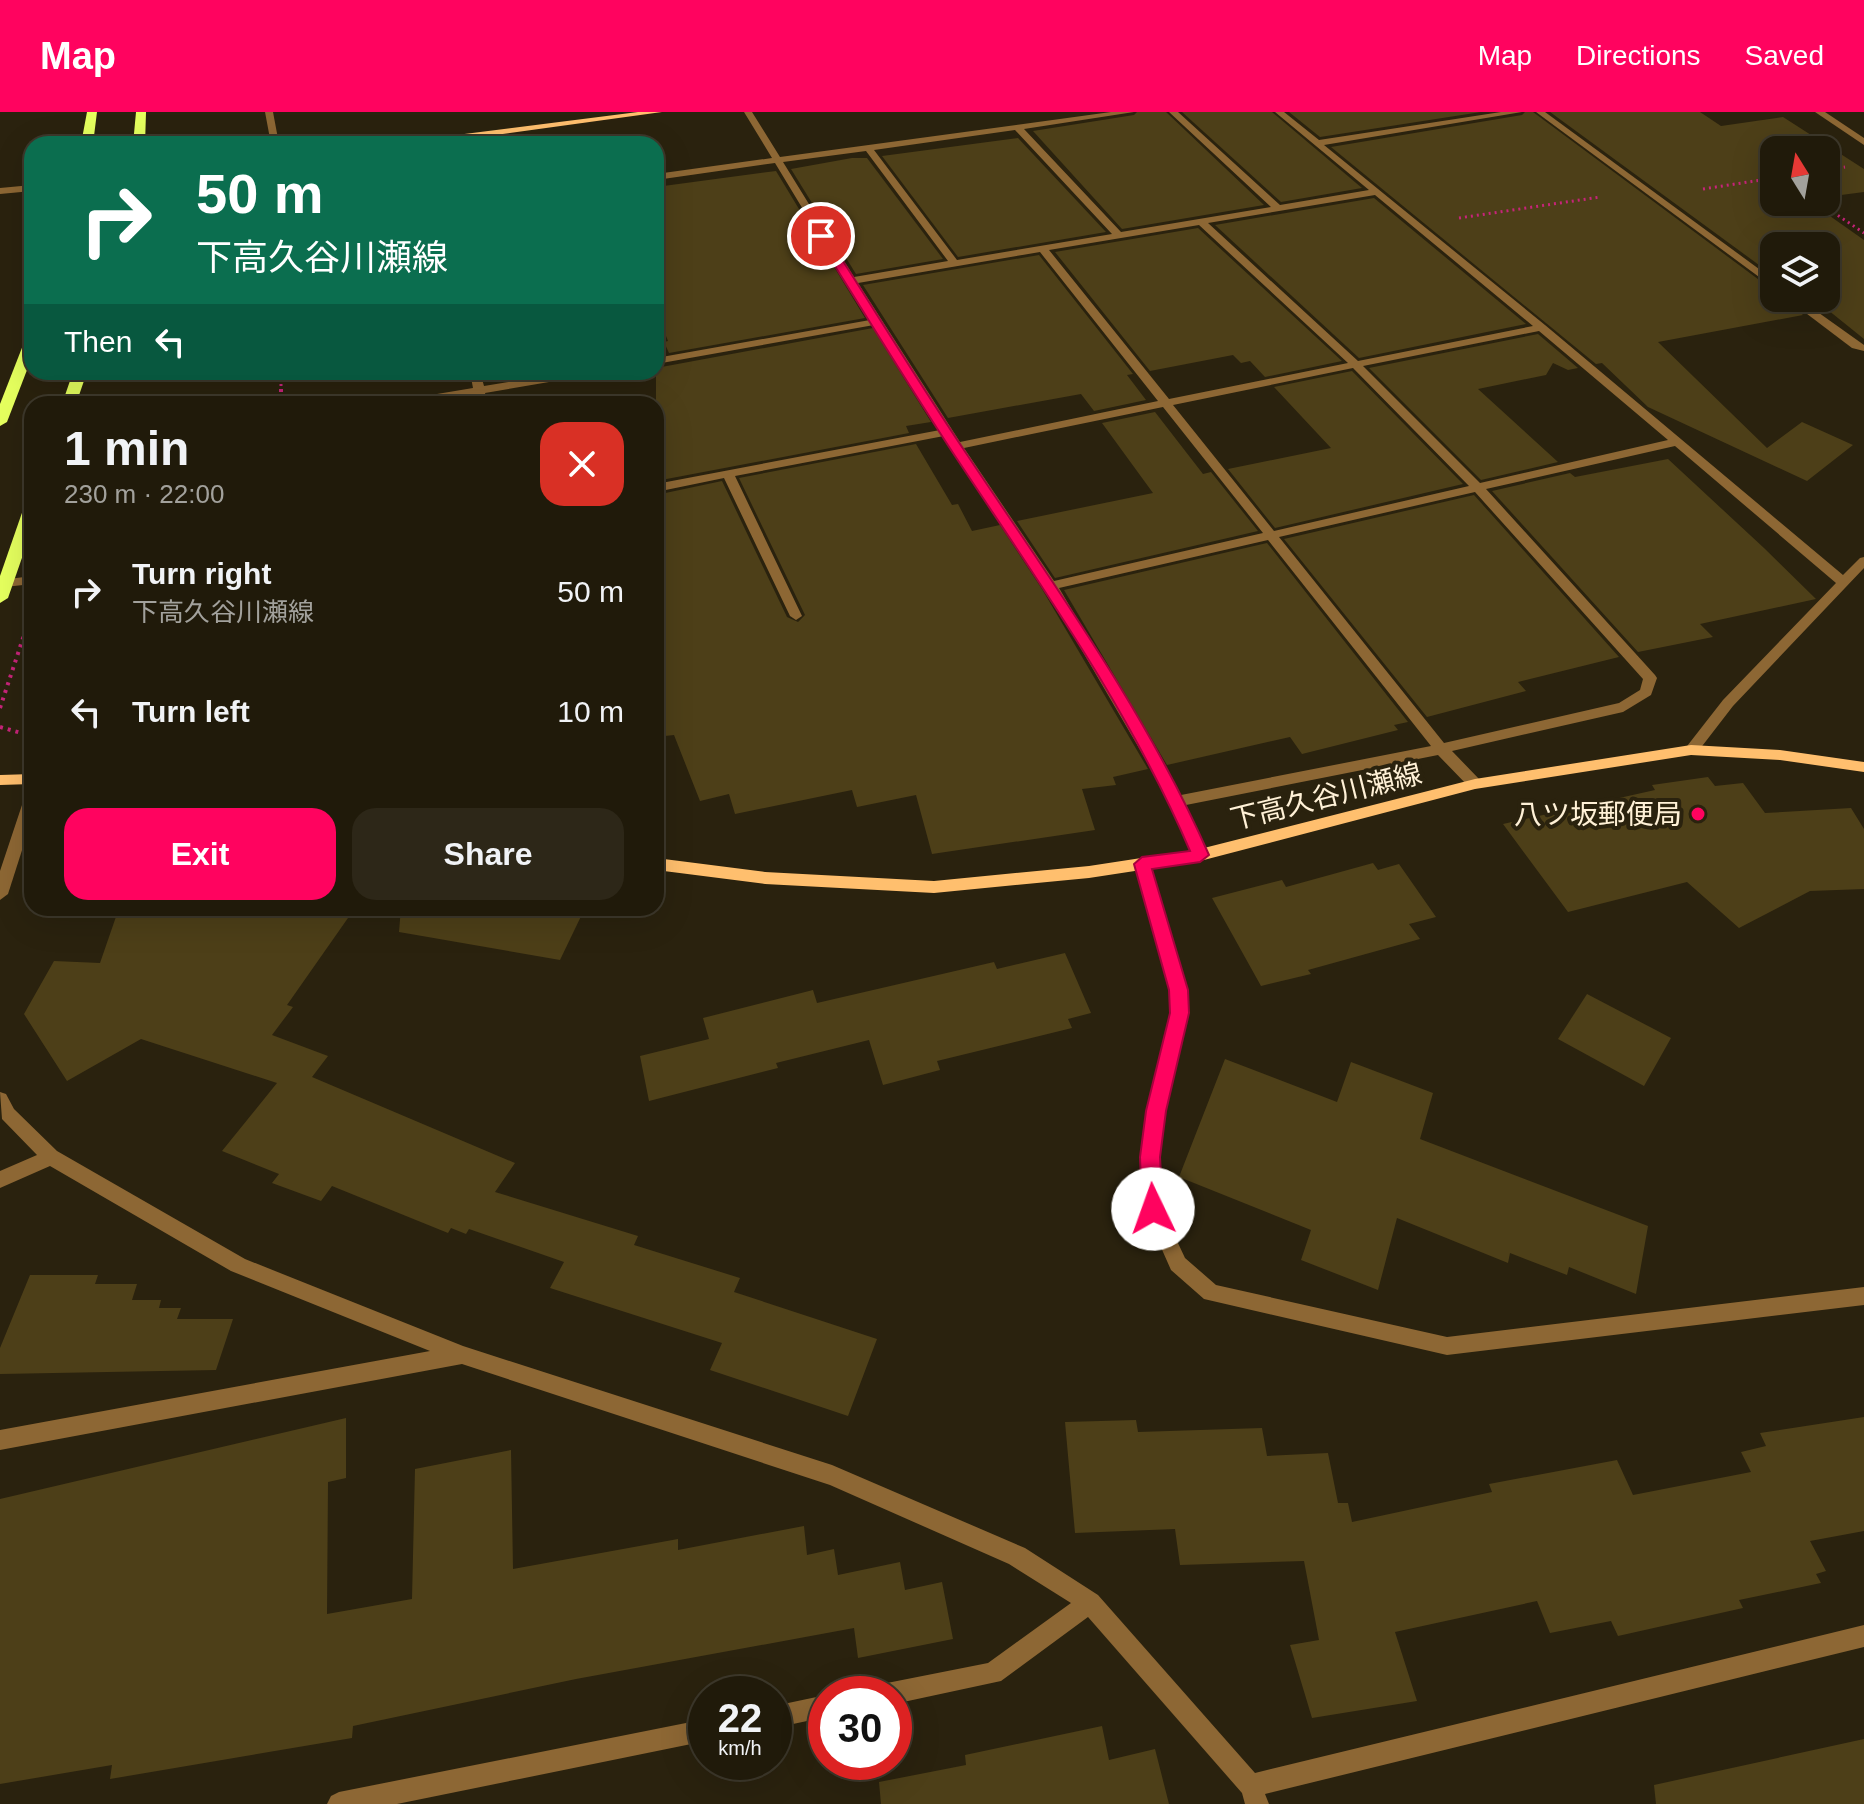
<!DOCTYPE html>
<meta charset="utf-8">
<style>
:root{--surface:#201a0a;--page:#2d2718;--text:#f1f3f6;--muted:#a2a19c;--line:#3d382b;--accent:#ff035f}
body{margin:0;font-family:Arial,"Noto Sans JP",sans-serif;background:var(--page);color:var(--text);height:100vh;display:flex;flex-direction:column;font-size:30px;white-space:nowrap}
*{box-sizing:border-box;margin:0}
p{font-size:26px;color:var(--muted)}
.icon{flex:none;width:44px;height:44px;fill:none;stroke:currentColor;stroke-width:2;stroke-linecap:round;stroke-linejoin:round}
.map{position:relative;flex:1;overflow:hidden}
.side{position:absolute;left:24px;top:284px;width:640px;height:520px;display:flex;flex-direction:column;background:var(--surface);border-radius:24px;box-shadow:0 8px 32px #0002,0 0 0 2px var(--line)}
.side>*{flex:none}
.banner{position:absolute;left:24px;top:24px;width:640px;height:244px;border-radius:24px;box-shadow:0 8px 32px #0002,0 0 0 2px var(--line);background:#0b6e4f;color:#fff;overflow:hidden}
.needle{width:52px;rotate:349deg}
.fabs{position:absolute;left:1760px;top:24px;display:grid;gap:16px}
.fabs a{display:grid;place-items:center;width:80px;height:80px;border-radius:16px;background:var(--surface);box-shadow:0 8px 32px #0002,0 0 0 2px var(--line);font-size:40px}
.speed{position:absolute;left:688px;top:1564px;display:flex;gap:16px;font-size:40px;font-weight:700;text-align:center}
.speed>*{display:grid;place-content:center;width:104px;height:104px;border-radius:50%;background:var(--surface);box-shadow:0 8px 32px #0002,0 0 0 2px var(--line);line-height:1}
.speed small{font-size:20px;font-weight:400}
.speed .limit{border:12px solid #d22;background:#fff;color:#111}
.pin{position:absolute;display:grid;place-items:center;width:68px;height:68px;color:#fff;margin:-34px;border:4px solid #fff;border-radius:50%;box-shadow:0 2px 8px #0007}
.me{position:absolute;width:88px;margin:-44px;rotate:357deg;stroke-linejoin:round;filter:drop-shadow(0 0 6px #0008)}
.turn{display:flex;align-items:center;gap:28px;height:168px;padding:0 40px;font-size:36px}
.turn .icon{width:104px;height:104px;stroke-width:2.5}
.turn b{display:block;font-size:56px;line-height:68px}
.then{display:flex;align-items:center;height:76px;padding:0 40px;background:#0003;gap:16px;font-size:30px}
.round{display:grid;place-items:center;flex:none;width:84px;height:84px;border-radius:24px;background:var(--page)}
.head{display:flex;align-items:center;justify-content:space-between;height:136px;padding:0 40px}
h1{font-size:48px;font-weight:700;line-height:60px}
.button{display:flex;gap:16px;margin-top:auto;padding:16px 40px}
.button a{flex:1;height:92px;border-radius:24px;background:var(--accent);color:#fff;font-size:32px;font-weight:700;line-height:92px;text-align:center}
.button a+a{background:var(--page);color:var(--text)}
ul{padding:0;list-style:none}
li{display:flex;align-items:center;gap:24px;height:120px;padding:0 40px}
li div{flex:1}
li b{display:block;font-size:30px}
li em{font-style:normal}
header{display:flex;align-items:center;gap:48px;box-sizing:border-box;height:112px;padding:0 40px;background:var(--accent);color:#fff}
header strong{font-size:38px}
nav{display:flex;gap:44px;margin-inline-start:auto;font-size:28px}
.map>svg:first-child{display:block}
.building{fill:#4d3f18}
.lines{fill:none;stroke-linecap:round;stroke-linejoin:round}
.path-far1{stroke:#c62479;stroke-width:3;stroke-dasharray:2 4;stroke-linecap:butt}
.path{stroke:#c62479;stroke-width:4;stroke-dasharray:3 5;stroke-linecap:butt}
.street{fill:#8d6734;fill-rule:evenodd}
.secondary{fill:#ffbf6e;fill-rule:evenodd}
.primary{fill:#e5ff5e;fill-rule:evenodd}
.route{fill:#ff035f;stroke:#a6023e;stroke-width:2}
.poi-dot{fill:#ff035f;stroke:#2a220e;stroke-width:3}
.labels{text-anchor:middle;stroke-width:8;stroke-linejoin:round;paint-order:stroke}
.street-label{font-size:28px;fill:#fff1d7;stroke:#2a220e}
.poi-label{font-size:28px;fill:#fff1d7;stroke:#2a220e;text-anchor:end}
</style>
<header>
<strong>Map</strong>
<nav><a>Map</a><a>Directions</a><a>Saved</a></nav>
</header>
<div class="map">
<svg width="1864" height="1692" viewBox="0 0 1864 1692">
<rect width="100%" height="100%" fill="#2a220e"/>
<g class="building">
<polygon points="1137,0 1166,0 1264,93 1122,117 1033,19 1134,3"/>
<polygon points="1182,0 1272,0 1362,76 1281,90"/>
<polygon points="1289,0 1481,0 1320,25"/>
<polygon points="1525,0 1533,0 1774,179 1774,186 1783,186 1803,203 1658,230 1767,336 1802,310 1853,333 1807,369 1648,295 1602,251 1596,252 1331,35 1522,3"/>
<polygon points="1550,0 1700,0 1721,14 1783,5 1864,57 1864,80 1826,85 1826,38 1774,38 1774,90 1810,90 1864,128 1864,227 1828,198 1822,199 1803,186 1826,186 1826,134 1774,134 1774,164"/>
<polygon points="1018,26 1106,120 958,145 882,44"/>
<polygon points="852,46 867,46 943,147 856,162 791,57"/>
<polygon points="776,59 865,206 669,241 664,230 668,229 656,199 656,75"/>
<polygon points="1374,86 1526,212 1359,246 1215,113"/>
<polygon points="1198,116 1342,249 1265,265 1250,249 1241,251 1233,243 1150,259 1055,140"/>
<polygon points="1039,143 1133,262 1127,263 1146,288 1094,299 1081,282 948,306 863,173"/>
<polygon points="873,216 931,310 906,314 909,321 656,369 656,256"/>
<polygon points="1538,222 1578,256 1568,258 1553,251 1546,263 1478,277 1558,350 1481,368 1369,256"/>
<polygon points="1352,259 1463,372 1275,416 1228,357 1331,336 1274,275"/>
<polygon points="1155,300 1203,362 1211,360 1258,419 1055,466 1017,409 1153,381 1102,311"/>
<polygon points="916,332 952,393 958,392 972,419 1000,413 1042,477 1148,657 1113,665 1116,673 1082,677 1095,718 932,742 916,683 857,695 852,678 735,702 729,682 700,689 674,623 656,625 656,383 722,369 787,505 798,510 805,503 739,366"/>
<polygon points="1668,347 1764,436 1816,487 1700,512 1713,525 1638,540 1492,379 1570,361 1575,365"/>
<polygon points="1474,383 1619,545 1518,570 1526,579 1427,605 1284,427"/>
<polygon points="1267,431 1408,610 1394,613 1398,618 1302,642 1290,625 1167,653 1064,478"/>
<polygon points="1708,665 1715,674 1743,671 1765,701 1851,696 1864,717 1864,777 1810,779 1739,816 1687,770 1568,800 1503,712 1655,678 1652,673"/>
<polygon points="1373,751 1378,758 1399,752 1436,805 1409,812 1420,827 1308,858 1311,862 1261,874 1212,786 1282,768 1286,775"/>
<polygon points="119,796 355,796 287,893 293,895 272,923 328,944 312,965 515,1051 495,1080 638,1124 634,1133 740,1166 734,1180 877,1227 848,1304 710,1258 722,1231 550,1176 564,1150 469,1117 466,1122 451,1116 448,1121 332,1074 321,1089 272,1071 279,1062 222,1039 277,971 141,927 67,969 24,902 54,849 100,851"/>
<polygon points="401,796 585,796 560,848 399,820"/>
<polygon points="1065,841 1091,901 1068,907 1072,916 937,949 940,958 883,973 869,928 776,951 778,956 649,989 640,944 709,927 703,906 813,878 817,891 994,850 997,857"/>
<polygon points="1587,882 1671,926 1644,974 1558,927"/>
<polygon points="1225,947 1337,990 1351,950 1433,981 1420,1027 1648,1114 1636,1182 1569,1155 1567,1163 1510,1141 1508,1151 1397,1106 1378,1178 1301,1148 1311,1118 1179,1065"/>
<polygon points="30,1163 98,1163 95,1172 137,1172 132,1188 161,1188 159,1196 181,1196 177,1207 233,1207 216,1258 0,1262 0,1236"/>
<polygon points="1864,1305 1864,1419 1810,1429 1826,1459 1816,1462 1821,1471 1739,1488 1743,1496 1618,1524 1611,1509 1550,1521 1537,1489 1395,1520 1417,1589 1312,1606 1290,1533 1319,1528 1304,1449 1180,1453 1175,1417 1075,1421 1065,1310 1136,1308 1138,1320 1262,1316 1267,1344 1328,1341 1338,1391 1348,1391 1352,1410 1492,1380 1489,1372 1617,1348 1633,1383 1751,1360 1741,1340 1766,1334 1760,1321"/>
<polygon points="346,1306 346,1366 328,1370 327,1502 412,1487 415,1357 511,1338 513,1457 678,1427 678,1438 804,1414 807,1443 834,1437 838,1463 900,1450 905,1478 942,1470 953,1527 858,1546 854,1516 576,1567 353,1614 352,1626 110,1667 112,1653 0,1672 0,1387"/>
<polygon points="1102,1614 1109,1648 1155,1637 1169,1692 881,1692 879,1670 966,1653 965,1643"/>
<polygon points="1864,1627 1864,1692 1656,1692 1654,1673"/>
</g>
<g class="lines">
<g class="path-far1">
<polyline points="1826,58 1845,55"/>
<polyline points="1703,77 1774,66"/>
<polyline points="1818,90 1864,121"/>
<polyline points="1459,106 1600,85"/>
<polyline points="281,260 281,279"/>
</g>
<g class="path">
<polyline points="281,277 281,292"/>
<polyline points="0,596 29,508"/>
<polyline points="0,615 32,624"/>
</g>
<g class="street">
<polygon points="265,0 273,0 279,32 271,32"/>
<path d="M744 0H752L780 45 1111 0H1134L1024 17 1121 120 1271 95 1169 0H1178L1280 93 1369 78 1275 0H1284L1319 28 1501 0H1522L1324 33 1545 213 1843 463 1860 446 1864 445V456L1733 594 1696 642 1691 643 1684 638 1723 588 1836 471 1675 334 1486 377 1655 563 1657 566 1651 583 1623 600 1452 639 1480 668 1482 672 1475 677 1470 676 1438 643 1186 693 1208 743 1205 747H1195L1170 689 1045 475 944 324 735 364 802 504 796 508 790 504 724 366 656 380V372L940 318 874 213 656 252V246L870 208 775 51 656 68V62L772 46ZM1015 18 1112 122 957 148 874 38ZM866 39 948 149 854 165 783 50ZM1375 83 1533 214 1358 249 1208 111ZM1199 113 1348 251 1169 287 1049 138ZM1040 140 1158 289 960 330 858 171ZM1539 219 1668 328 1480 371 1363 254ZM1353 256 1469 374 1274 419 1173 293ZM1163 295 1263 421 1054 469 964 336ZM1475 380 1643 567 1640 578 1619 591 1444 631 1279 425ZM1268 428 1431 634 1181 683 1059 476Z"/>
<polygon points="1536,0 1545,0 1774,168 1774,176"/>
<polygon points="1815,0 1825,0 1864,26 1864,33"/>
<polygon points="32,73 32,79 0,82 0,76"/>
<polygon points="1786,186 1798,186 1864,233 1864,239 1852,236"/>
<polygon points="470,260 480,260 484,274 570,260 595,260 590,263 485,281 488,292 476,292 474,282 415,292 389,292 395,289 473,276"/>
<polygon points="32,464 32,472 5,475 0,473 1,468"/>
<polygon points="32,679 32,707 8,782 0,788 0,759 25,684"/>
<polygon points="1142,746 1150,752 1187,878 1188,901 1165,999 1159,1045 1162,1097 1185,1146 1216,1173 1447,1225 1864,1175 1864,1193 1447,1243 1204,1187 1171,1158 1144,1097 1141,1045 1147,999 1172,901 1171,878 1134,752"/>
<polygon points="0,980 6,982 14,997 57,1039 245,1147 463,1234 832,1353 1025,1436 1098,1483 1255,1661 1864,1513 1864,1535 1265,1682 1269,1692 1245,1692 1242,1681 1088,1505 1001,1569 894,1592 894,1582 876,1582 879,1574 887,1571 988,1551 1071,1491 1009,1452 830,1373 462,1252 0,1338 0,1318 430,1239 231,1159 50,1054 0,1076 0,1059 37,1043 2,1007"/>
<polygon points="826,1583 826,1605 774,1616 774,1594"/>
<polygon points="706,1607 706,1629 397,1692 327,1692 331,1684 339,1680"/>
</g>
<g class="secondary">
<polygon points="638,0 662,0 430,32 405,32 409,29"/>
<polygon points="1691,633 1780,638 1864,650 1864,660 1780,648 1691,643 1475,677 1200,749 1089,766 934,781 765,772 656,758 656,746 765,760 934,769 1089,754 1200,737 1475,667"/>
<polygon points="32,662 32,672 0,673 0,663"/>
</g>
<g class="primary">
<polygon points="87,0 97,0 93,32 81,32"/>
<polygon points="136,0 146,0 145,32 133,32"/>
<polygon points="32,224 32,245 7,310 0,314 0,292 25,228"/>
<polygon points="73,260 87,260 76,292 62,292"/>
<polygon points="32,390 32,417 8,486 0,491 0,464 24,395"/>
</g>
</g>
<path class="route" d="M821 120 827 124C874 197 919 271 968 344 1054 473 1147 601 1209 743L1200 750 1152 757 1188 878 1189 901 1166 999 1160 1045 1163 1097 1160 1104 1153 1106 1145 1104 1142 1097 1140 1045 1146 999 1170 901 1169 878 1134 752 1142 745 1190 739C1130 598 1039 471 955 344 907 271 862 197 816 124Z"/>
<circle class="poi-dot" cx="1698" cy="702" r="8"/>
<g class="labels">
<g class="street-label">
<text transform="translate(1326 684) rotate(-14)" y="10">下高久谷川瀬線</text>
</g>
<g class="poi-label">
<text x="1682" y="712">八ツ坂郵便局</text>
</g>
</g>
</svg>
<div class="fabs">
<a><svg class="needle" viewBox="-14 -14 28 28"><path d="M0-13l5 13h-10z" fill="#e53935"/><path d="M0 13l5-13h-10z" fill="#a2a19c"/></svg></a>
<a><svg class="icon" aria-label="layers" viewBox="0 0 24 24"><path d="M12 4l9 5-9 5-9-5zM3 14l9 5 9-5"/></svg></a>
</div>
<div class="speed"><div>22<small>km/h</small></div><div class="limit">30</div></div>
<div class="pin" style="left:821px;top:124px;background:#d93025"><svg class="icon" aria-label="arrive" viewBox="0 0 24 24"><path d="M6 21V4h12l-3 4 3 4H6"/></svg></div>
<svg class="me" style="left:1153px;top:1097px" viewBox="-20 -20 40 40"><circle r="19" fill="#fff"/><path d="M0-13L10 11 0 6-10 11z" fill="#ff035f"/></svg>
<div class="banner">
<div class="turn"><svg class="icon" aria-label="right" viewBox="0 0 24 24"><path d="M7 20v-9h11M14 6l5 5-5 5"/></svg><div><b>50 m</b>下高久谷川瀬線</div></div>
<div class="then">Then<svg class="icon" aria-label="left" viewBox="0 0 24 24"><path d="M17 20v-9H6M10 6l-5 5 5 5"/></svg></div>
</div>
<section class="side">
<div class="head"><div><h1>1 min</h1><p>230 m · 22:00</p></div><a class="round" style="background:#d93025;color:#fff"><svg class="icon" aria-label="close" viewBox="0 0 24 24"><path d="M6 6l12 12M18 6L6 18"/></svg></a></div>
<ul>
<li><svg class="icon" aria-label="right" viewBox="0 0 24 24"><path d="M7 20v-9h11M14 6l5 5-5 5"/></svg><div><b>Turn right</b><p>下高久谷川瀬線</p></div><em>50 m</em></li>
<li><svg class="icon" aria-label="left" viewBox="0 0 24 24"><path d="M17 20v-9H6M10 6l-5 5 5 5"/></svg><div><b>Turn left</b></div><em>10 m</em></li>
</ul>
<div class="button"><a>Exit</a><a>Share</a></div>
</section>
</div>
